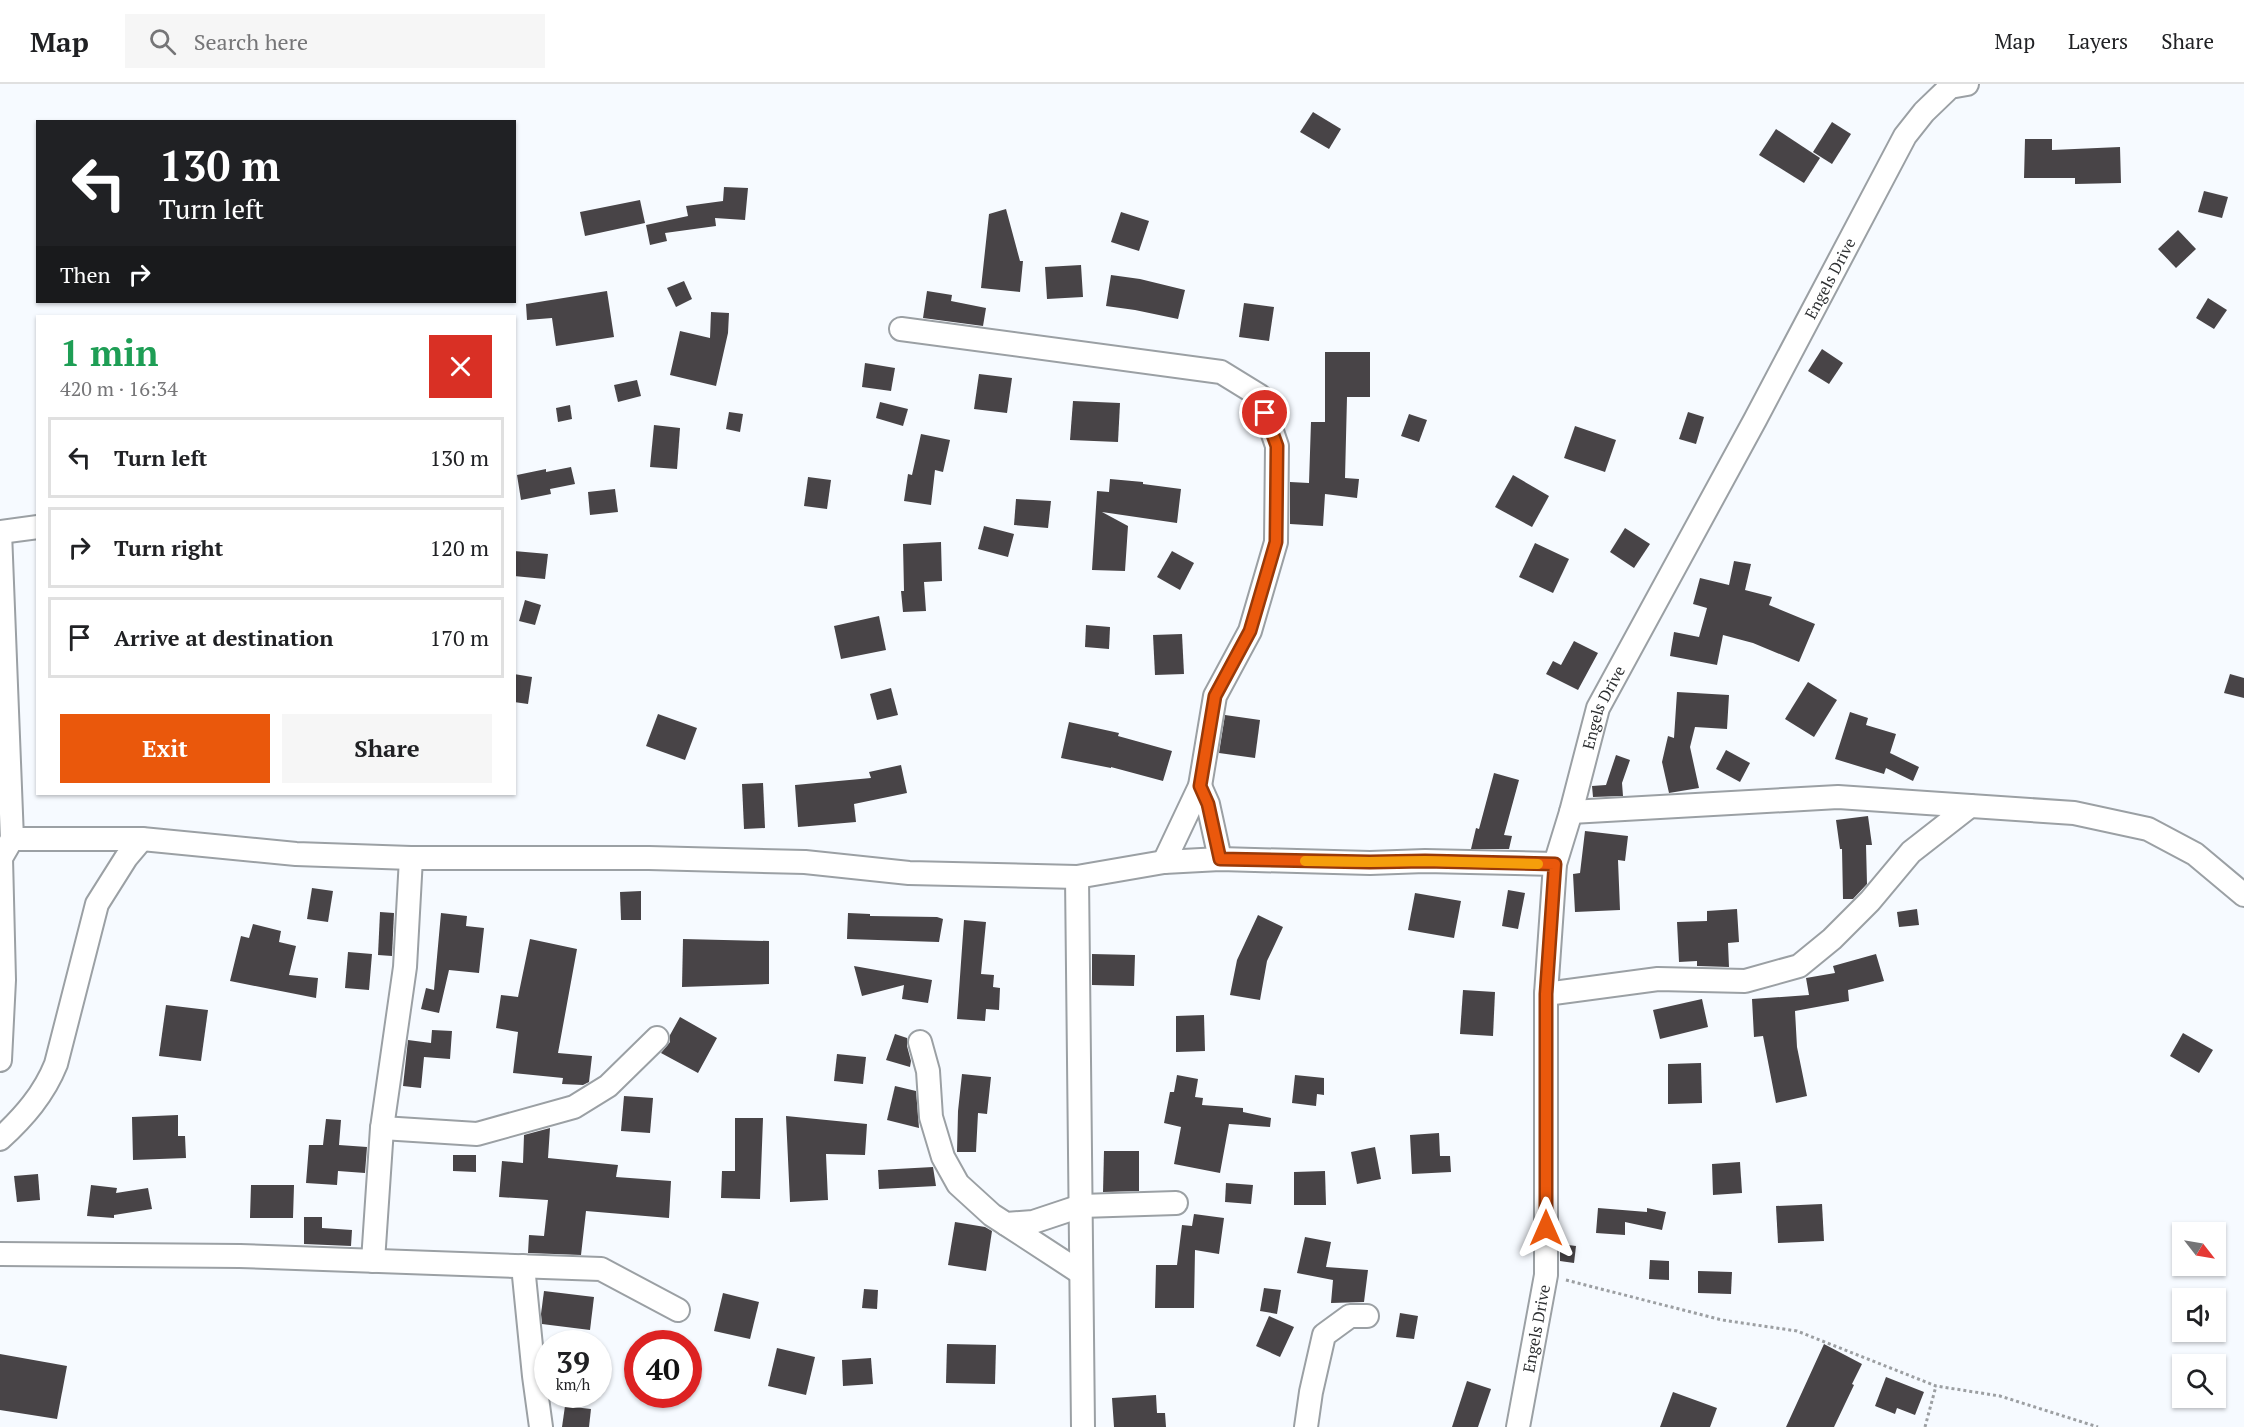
<!DOCTYPE html>
<meta charset="utf-8">
<style>
:root{--surface:#fff;--page:#f6f6f6;--text:#202124;--muted:#757577;--line:#e0e0e0;--accent:#ea580c}
body{margin:0;font-family:"PT Serif",serif;background:var(--page);color:var(--text);height:100vh;display:flex;flex-direction:column;font-size:22px;white-space:nowrap}
*{box-sizing:border-box;margin:0}
p{font-size:20px;color:var(--muted)}
.icon{flex:none;width:33px;height:33px;fill:none;stroke:currentColor;stroke-width:2;stroke-linecap:round;stroke-linejoin:round}
.map{position:relative;flex:1;overflow:hidden}
.sheet{position:absolute;left:36px;top:231px;width:480px;height:480px;display:flex;flex-direction:column;background:var(--surface);border-radius:0px;box-shadow:0 2px 4px #0004}
.sheet>*{flex:none}
.hud{position:absolute;left:36px;top:36px;width:480px;height:183px;border-radius:0px;box-shadow:0 2px 4px #0004;background:#202124;color:#fff;overflow:hidden}
.needle{width:39px;rotate:121deg}
.buttons{position:absolute;left:2172px;top:1138px;display:grid;gap:12px}
.buttons a{display:grid;place-items:center;width:54px;height:54px;border-radius:0px;background:var(--surface);box-shadow:0 2px 4px #0004;font-size:30px}
.speed{position:absolute;left:534px;top:1246px;display:flex;gap:12px;font-size:30px;font-weight:700;text-align:center}
.speed>*{display:grid;place-content:center;width:78px;height:78px;border-radius:50%;background:var(--surface);box-shadow:0 2px 4px #0004;line-height:1}
.speed small{font-size:15px;font-weight:400}
.speed .limit{border:9px solid #d22;background:#fff;color:#111}
.pin{position:absolute;display:grid;place-items:center;width:51px;height:51px;color:#fff;margin:-26px;border:3px solid #fff;border-radius:50%;box-shadow:0 2px 6px #0007}
.me{position:absolute;width:66px;margin:-33px;rotate:0deg;stroke-linejoin:round;filter:drop-shadow(0 0 4px #0008)}
.turn{display:flex;align-items:center;gap:21px;height:126px;padding:0 24px;font-size:27px}
.turn .icon{width:78px;height:78px;stroke-width:2.5}
.turn b{display:block;font-size:42px;line-height:51px}
.then{display:flex;align-items:center;height:57px;padding:0 24px;background:#0003;gap:12px;font-size:22px}
.round{display:grid;place-items:center;flex:none;width:63px;height:63px;border-radius:0px;background:var(--page)}
.headline{display:flex;align-items:center;justify-content:space-between;height:102px;padding:0 24px}
h1{font-size:36px;font-weight:700;line-height:45px;color:#1e9e55}
.primary-button{display:flex;gap:12px;margin-top:auto;padding:12px 24px}
.primary-button a{flex:1;height:69px;border-radius:0px;background:var(--accent);color:#fff;font-size:24px;font-weight:700;line-height:69px;text-align:center}
.primary-button a+a{background:var(--page);color:var(--text)}
ul{padding:0;list-style:none}
li{display:flex;align-items:center;gap:18px;height:81px;margin:0 12px 9px;padding:0 12px;border:3px solid var(--line);border-radius:0px}
li div{flex:1}
li b{display:block;font-size:22px}
li em{font-style:normal}
header{display:flex;align-items:center;gap:36px;box-sizing:border-box;height:84px;padding:0 30px;background:var(--surface);border-bottom:2px solid var(--line)}
header strong{font-size:28px}
nav{display:flex;gap:33px;margin-inline-start:auto;font-size:21px}
.search{width:420px;height:54px;background:var(--page);display:flex;align-items:center;gap:15px;box-sizing:border-box;padding:0 21px;border-radius:0px;color:var(--muted);font-size:22px}
.map>svg:first-child{display:block}
.building{fill:#484447}
.lines{fill:none;stroke-linecap:round;stroke-linejoin:round}
.minor-casing{stroke:#9ba0a4;stroke-width:26}
.path{stroke:#9c9fa2;stroke-width:3;stroke-dasharray:3 3;stroke-linecap:butt}
.minor{stroke:#fff;stroke-width:22}
.route-casing{stroke:#983908;stroke-width:15}
.route{stroke:#ea580c;stroke-width:10}
.slow{stroke:#f59e0b;stroke-width:10}
.labels{text-anchor:middle;stroke-width:6;stroke-linejoin:round;paint-order:stroke}
.street-label{font-size:16px;fill:#2e3032;stroke:#fff}
</style>
<header>
<strong>Map</strong>
<div class="search"><svg class="icon" aria-label="search" viewBox="0 0 24 24"><circle cx="10" cy="10" r="6"/><path d="M15 15l6 6"/></svg>Search here</div>
<nav><a>Map</a><a>Layers</a><a>Share</a></nav>
</header>
<div class="map">
<svg width="2244" height="1343" viewBox="0 0 2244 1343">
<rect width="100%" height="100%" fill="#f6faff"/>
<g class="building">
<polygon points="1313,28 1341,45 1329,65 1300,48"/>
<polygon points="1832,38 1851,50 1832,80 1813,68"/>
<polygon points="1776,45 1820,74 1804,99 1759,71"/>
<polygon points="2025,55 2052,55 2052,66 2120,63 2121,99 2075,100 2075,94 2024,94"/>
<polygon points="724,103 748,104 745,136 715,134 716,142 665,149 667,157 650,161 646,141 688,132 686,122 723,117"/>
<polygon points="2204,107 2228,113 2222,134 2198,128"/>
<polygon points="640,116 645,139 585,152 580,128"/>
<polygon points="1006,125 1020,177 1023,177 1020,208 981,204 989,130"/>
<polygon points="1121,128 1149,137 1139,167 1111,158"/>
<polygon points="2178,146 2196,165 2176,184 2158,165"/>
<polygon points="1081,181 1083,213 1047,215 1045,183"/>
<polygon points="1111,191 1140,195 1185,206 1178,235 1135,226 1106,222"/>
<polygon points="684,197 692,215 676,223 667,204"/>
<polygon points="607,207 614,253 556,262 552,234 527,236 526,220"/>
<polygon points="927,207 952,211 951,217 986,224 983,242 923,234"/>
<polygon points="2208,214 2227,226 2214,245 2196,234"/>
<polygon points="1244,219 1274,223 1269,257 1239,253"/>
<polygon points="711,228 729,229 728,249 716,302 670,291 680,247 710,254"/>
<polygon points="1822,265 1843,279 1829,300 1808,287"/>
<polygon points="1325,268 1370,268 1370,313 1347,313 1345,394 1359,395 1357,414 1325,410 1323,442 1290,440 1290,398 1309,399 1311,338 1325,338"/>
<polygon points="865,279 895,284 891,307 862,303"/>
<polygon points="979,290 1012,294 1007,329 974,325"/>
<polygon points="637,296 641,312 618,318 614,301"/>
<polygon points="1073,317 1120,319 1118,358 1070,356"/>
<polygon points="880,318 908,325 903,342 876,334"/>
<polygon points="570,321 572,335 558,338 556,324"/>
<polygon points="729,328 743,330 740,348 726,345"/>
<polygon points="1688,328 1704,333 1696,360 1679,355"/>
<polygon points="1409,330 1427,336 1419,358 1401,352"/>
<polygon points="654,341 680,344 677,385 650,383"/>
<polygon points="1575,342 1616,356 1605,388 1564,374"/>
<polygon points="921,350 950,356 943,388 935,386 931,421 904,417 908,390 912,391"/>
<polygon points="571,383 575,400 550,405 551,410 521,416 517,391 546,385 546,388"/>
<polygon points="1513,391 1549,412 1532,443 1495,423"/>
<polygon points="808,393 831,396 827,425 804,422"/>
<polygon points="1110,395 1143,398 1143,400 1181,405 1177,439 1102,428 1128,442 1125,487 1092,486 1097,407 1109,408"/>
<polygon points="615,405 618,428 590,431 588,408"/>
<polygon points="1016,415 1051,417 1048,444 1014,441"/>
<polygon points="984,442 1014,450 1008,473 978,465"/>
<polygon points="1625,444 1650,460 1634,484 1610,468"/>
<polygon points="941,458 942,497 924,498 926,527 903,528 901,507 904,507 903,460"/>
<polygon points="1535,459 1569,475 1553,509 1519,493"/>
<polygon points="514,467 548,470 545,495 514,492"/>
<polygon points="1172,467 1194,479 1180,506 1157,493"/>
<polygon points="1734,477 1751,480 1745,506 1772,513 1769,521 1815,540 1799,578 1753,559 1723,551 1717,581 1670,572 1674,548 1699,553 1707,524 1693,520 1700,494 1729,501"/>
<polygon points="525,516 541,521 535,541 519,537"/>
<polygon points="879,532 886,566 841,575 834,542"/>
<polygon points="1086,541 1110,543 1109,565 1085,563"/>
<polygon points="1182,550 1184,590 1155,591 1153,551"/>
<polygon points="1574,557 1598,569 1578,606 1546,590 1553,577 1561,581"/>
<polygon points="514,590 532,593 528,620 514,618"/>
<polygon points="2230,590 2244,594 2244,614 2224,609"/>
<polygon points="1808,598 1837,616 1814,653 1785,635"/>
<polygon points="891,604 898,631 877,636 870,610"/>
<polygon points="1677,608 1729,611 1727,645 1695,643 1690,663 1699,704 1669,709 1662,678 1668,652 1674,654"/>
<polygon points="1850,628 1868,634 1866,641 1896,650 1890,669 1919,683 1913,697 1886,684 1884,690 1835,675"/>
<polygon points="658,630 697,644 685,676 646,662"/>
<polygon points="1225,631 1260,636 1255,674 1219,669"/>
<polygon points="1069,638 1119,649 1118,652 1172,667 1163,697 1111,683 1111,684 1061,674"/>
<polygon points="1726,666 1750,679 1740,698 1716,685"/>
<polygon points="1616,671 1630,676 1622,699 1623,712 1593,713 1592,702 1606,701"/>
<polygon points="901,681 907,709 854,720 856,738 798,743 795,701 871,694 869,688"/>
<polygon points="1494,689 1519,696 1504,751 1512,752 1509,765 1471,765 1476,744 1479,745"/>
<polygon points="763,699 765,744 744,745 742,700"/>
<polygon points="1868,732 1872,761 1866,761 1867,800 1853,815 1843,815 1842,765 1840,765 1836,736"/>
<polygon points="1585,747 1628,752 1625,777 1618,776 1620,826 1575,828 1573,790 1580,789"/>
<polygon points="312,804 333,807 328,838 307,835"/>
<polygon points="1508,806 1525,809 1518,845 1502,842"/>
<polygon points="641,807 641,836 621,836 620,808"/>
<polygon points="1415,809 1461,817 1454,854 1408,846"/>
<polygon points="1737,825 1739,858 1728,859 1729,883 1697,882 1697,877 1679,878 1677,838 1707,837 1707,827"/>
<polygon points="1917,825 1919,841 1899,843 1897,828"/>
<polygon points="380,828 394,829 392,872 378,871"/>
<polygon points="441,829 467,832 466,842 484,844 479,889 449,886 439,929 421,925 426,904 434,906"/>
<polygon points="848,829 870,830 870,832 937,833 943,835 939,858 847,855"/>
<polygon points="1258,831 1283,843 1267,877 1260,916 1230,911 1237,876"/>
<polygon points="964,836 986,838 981,890 994,891 993,903 1000,904 999,926 986,925 985,937 957,935"/>
<polygon points="253,840 281,847 279,858 296,862 289,891 318,894 316,914 230,897 241,852 249,854"/>
<polygon points="530,855 577,865 558,969 592,972 589,998 583,1001 562,1000 563,994 513,989 518,948 496,944 501,911 518,913"/>
<polygon points="683,855 769,857 769,900 682,903"/>
<polygon points="348,868 372,870 369,906 345,904"/>
<polygon points="1092,870 1135,871 1134,902 1092,901"/>
<polygon points="1876,870 1884,897 1848,906 1849,917 1795,927 1797,963 1807,1012 1776,1019 1763,952 1754,953 1752,915 1809,911 1806,894 1835,889 1833,882"/>
<polygon points="854,882 932,896 928,919 902,915 904,901 862,912"/>
<polygon points="1463,906 1495,908 1493,952 1460,950"/>
<polygon points="1702,915 1708,943 1660,955 1653,926"/>
<polygon points="166,921 208,926 201,977 159,972"/>
<polygon points="1204,931 1205,967 1176,968 1176,932"/>
<polygon points="680,933 717,954 698,989 661,969 670,958 670,951"/>
<polygon points="432,946 452,947 450,975 424,973 421,1004 403,1002 408,956 431,959"/>
<polygon points="2183,949 2213,966 2199,989 2170,972"/>
<polygon points="895,950 907,954 907,962 911,977 910,983 886,976"/>
<polygon points="837,970 866,973 863,1000 834,997"/>
<polygon points="1701,979 1702,1019 1668,1020 1668,980"/>
<polygon points="962,990 991,993 987,1030 978,1029 976,1068 957,1068 958,1027"/>
<polygon points="1177,991 1198,995 1195,1013 1203,1014 1202,1021 1243,1024 1243,1028 1271,1034 1270,1043 1229,1040 1220,1089 1174,1080 1181,1043 1164,1039 1170,1008 1174,1008"/>
<polygon points="1295,991 1324,994 1324,1011 1317,1010 1316,1022 1292,1019"/>
<polygon points="895,1002 916,1007 919,1044 887,1036"/>
<polygon points="624,1012 653,1014 650,1049 621,1047"/>
<polygon points="178,1031 178,1052 185,1052 186,1074 133,1076 132,1033"/>
<polygon points="786,1032 867,1040 865,1071 826,1070 828,1116 790,1118"/>
<polygon points="735,1034 763,1034 760,1115 721,1114 722,1087 735,1087"/>
<polygon points="326,1035 341,1036 339,1061 367,1063 365,1089 338,1087 337,1101 306,1099 309,1061 323,1061"/>
<polygon points="550,1044 548,1074 618,1081 616,1093 671,1097 669,1134 586,1127 581,1171 528,1169 529,1151 544,1152 548,1116 499,1113 502,1077 523,1079 524,1051"/>
<polygon points="1439,1049 1440,1072 1450,1072 1451,1088 1412,1090 1410,1051"/>
<polygon points="1375,1063 1381,1095 1357,1100 1351,1068"/>
<polygon points="1104,1067 1139,1067 1139,1107 1103,1108"/>
<polygon points="453,1071 476,1071 476,1088 453,1087"/>
<polygon points="1740,1078 1742,1109 1713,1111 1712,1080"/>
<polygon points="933,1083 936,1102 879,1105 878,1086"/>
<polygon points="1325,1087 1326,1121 1294,1121 1294,1088"/>
<polygon points="38,1090 40,1116 17,1118 14,1092"/>
<polygon points="1226,1099 1253,1101 1251,1120 1225,1118"/>
<polygon points="91,1101 117,1104 116,1109 148,1104 152,1125 114,1131 114,1134 87,1132"/>
<polygon points="251,1101 294,1101 293,1134 250,1134"/>
<polygon points="1822,1120 1824,1157 1778,1159 1776,1122"/>
<polygon points="1598,1124 1647,1128 1647,1124 1666,1128 1662,1146 1625,1138 1625,1151 1596,1149"/>
<polygon points="1194,1130 1224,1134 1219,1170 1195,1166 1194,1224 1155,1224 1156,1181 1177,1181 1182,1141 1192,1142"/>
<polygon points="304,1133 322,1133 322,1144 352,1146 351,1162 304,1160"/>
<polygon points="955,1138 985,1143 992,1147 986,1187 948,1181"/>
<polygon points="1305,1153 1331,1158 1326,1183 1368,1186 1364,1218 1331,1219 1333,1196 1297,1189"/>
<polygon points="1560,1160 1576,1162 1574,1179 1560,1177"/>
<polygon points="1650,1176 1669,1177 1669,1196 1649,1195"/>
<polygon points="1698,1187 1732,1188 1731,1210 1698,1209"/>
<polygon points="1264,1204 1281,1206 1277,1230 1260,1227"/>
<polygon points="864,1205 878,1206 877,1225 862,1224"/>
<polygon points="544,1207 594,1213 590,1246 542,1240 541,1230"/>
<polygon points="723,1209 759,1218 750,1255 714,1247"/>
<polygon points="1400,1229 1418,1232 1414,1255 1396,1253"/>
<polygon points="1269,1232 1294,1243 1280,1273 1256,1262"/>
<polygon points="947,1260 996,1261 995,1300 946,1299"/>
<polygon points="1824,1260 1862,1280 1852,1300 1854,1301 1834,1343 1786,1343"/>
<polygon points="777,1264 815,1273 806,1311 768,1302"/>
<polygon points="0,1270 67,1282 57,1335 0,1326"/>
<polygon points="871,1274 873,1300 843,1302 842,1276"/>
<polygon points="1886,1293 1924,1308 1915,1331 1897,1324 1895,1330 1875,1322"/>
<polygon points="1467,1297 1491,1305 1478,1343 1452,1343"/>
<polygon points="1673,1308 1717,1324 1710,1343 1660,1343"/>
<polygon points="1156,1311 1157,1329 1165,1329 1166,1343 1114,1343 1112,1314"/>
<polygon points="565,1322 591,1325 589,1343 562,1343"/>
</g>
<g class="lines">
<defs>
<g id="minor">
<polyline points="901,245 1221,288 1260,312 1277,362 1276,458 1250,547 1215,612 1200,702 1164,778"/>
<polyline points="0,448 12,755"/>
<polyline points="0,448 38,443"/>
<polyline points="1200,702 1208,720 1220,775"/>
<polyline points="1571,728 1838,713 2074,729 2148,745 2195,770 2244,811"/>
<polyline points="1077,793 1083,1343"/>
<polyline points="1546,910 1658,895 1745,897 1799,882 1832,855 1870,817 1911,768 1970,722"/>
<polyline points="920,958 928,987 931,1033 943,1073 958,1100 992,1131 1006,1140 1033,1138 1081,1122 1176,1119"/>
<polyline points="0,976 4,896 1,774 12,755 142,755 296,770 411,774 649,774 805,778 909,789 1077,793 1164,778 1220,775 1370,779 1425,777 1555,780"/>
<polyline points="382,1044 477,1050 574,1023 608,1002 657,954"/>
<path d="M0 1055C24 1033 44 1010 56 980L97 820 126 774 142 755"/>
<polyline points="1006,1140 1081,1189"/>
<polyline points="0,1170 240,1172 601,1185 678,1226"/>
<polyline points="373,1177 382,1044 405,883 411,774"/>
<polyline points="523,1182 534,1292 541,1343"/>
<polyline points="1306,1343 1311,1308 1324,1251 1350,1232 1367,1232"/>
<path id="s1" d="M1518 1343 1546 1191V910L1555 780 1571 728 1598 624 1755 336 1905 52 1924 28 1950 3 1967 0"/>
</g>
</defs>
<use href="#minor" class="minor-casing"/>
<g class="path">
<polyline points="1566,1196 1722,1236 1797,1247 1936,1302 2000,1312 2098,1343"/>
<polyline points="1925,1343 1936,1302"/>
</g>
<use href="#minor" class="minor"/>
</g>
<g class="lines">
<defs>
<polyline id="route" points="1265,329 1277,362 1276,458 1250,547 1215,612 1200,702 1208,720 1220,775 1370,778 1425,777 1555,780 1546,910 1546,1144"/>
</defs>
<use href="#route" class="route-casing"/>
<use href="#route" class="route"/>
<polyline class="slow" points="1305,777 1370,778 1425,777 1538,780"/>
</g>
<g class="labels">
<g class="street-label">
<text dy="6" stroke="none"><textPath href="#s1" startOffset="1216">Engels Drive</textPath></text>
<text dy="6" stroke="none"><textPath href="#s1" startOffset="730">Engels Drive</textPath></text>
<text dy="6" stroke="none"><textPath href="#s1" startOffset="100">Engels Drive</textPath></text>
</g>
</g>
</svg>
<div class="buttons">
<a><svg class="needle" viewBox="-14 -14 28 28"><path d="M0-13l5 13h-10z" fill="#e53935"/><path d="M0 13l5-13h-10z" fill="#757577"/></svg></a>
<a><svg class="icon" aria-label="sound" viewBox="0 0 24 24"><path d="M4 9h4l5-4v14l-5-4H4zM17 9q2 3 0 6"/></svg></a>
<a><svg class="icon" aria-label="search" viewBox="0 0 24 24"><circle cx="10" cy="10" r="6"/><path d="M15 15l6 6"/></svg></a>
</div>
<div class="speed"><div>39<small>km/h</small></div><div class="limit">40</div></div>
<div class="pin" style="left:1265px;top:329px;background:#d93025"><svg class="icon" aria-label="arrive" viewBox="0 0 24 24"><path d="M6 21V4h12l-3 4 3 4H6"/></svg></div>
<svg class="me" style="left:1546px;top:1144px" viewBox="-20 -20 40 40"><path d="M0-17L14 15 0 8-14 15z" fill="#ea580c" stroke="#fff" stroke-width="4"/></svg>
<div class="hud">
<div class="turn"><svg class="icon" aria-label="left" viewBox="0 0 24 24"><path d="M17 20v-9H6M10 6l-5 5 5 5"/></svg><div><b>130 m</b>Turn left</div></div>
<div class="then">Then<svg class="icon" aria-label="right" viewBox="0 0 24 24"><path d="M7 20v-9h11M14 6l5 5-5 5"/></svg></div>
</div>
<section class="sheet">
<div class="headline"><div><h1>1 min</h1><p>420 m · 16:34</p></div><a class="round" style="background:#d93025;color:#fff"><svg class="icon" aria-label="close" viewBox="0 0 24 24"><path d="M6 6l12 12M18 6L6 18"/></svg></a></div>
<ul>
<li><svg class="icon" aria-label="left" viewBox="0 0 24 24"><path d="M17 20v-9H6M10 6l-5 5 5 5"/></svg><div><b>Turn left</b></div><em>130 m</em></li>
<li><svg class="icon" aria-label="right" viewBox="0 0 24 24"><path d="M7 20v-9h11M14 6l5 5-5 5"/></svg><div><b>Turn right</b></div><em>120 m</em></li>
<li><svg class="icon" aria-label="arrive" viewBox="0 0 24 24"><path d="M6 21V4h12l-3 4 3 4H6"/></svg><div><b>Arrive at destination</b></div><em>170 m</em></li>
</ul>
<div class="primary-button"><a>Exit</a><a>Share</a></div>
</section>
</div>
